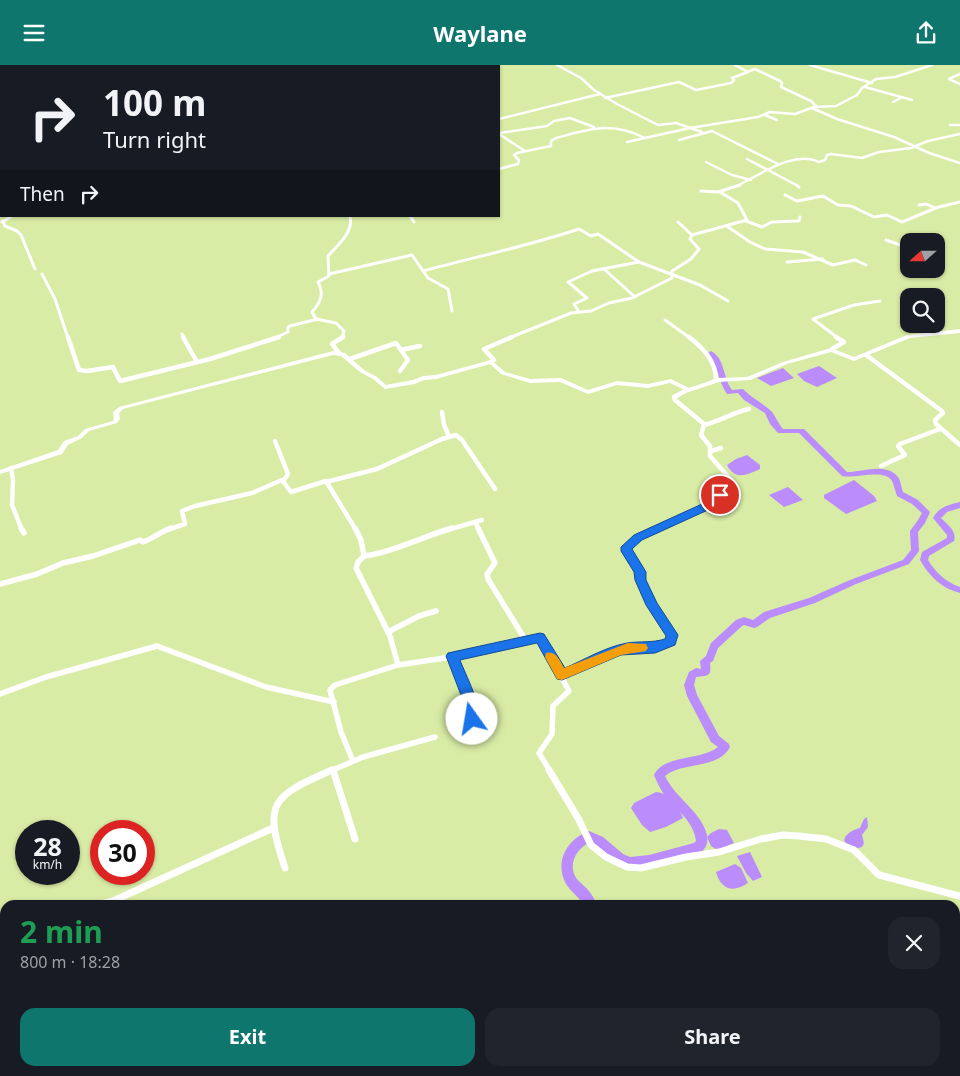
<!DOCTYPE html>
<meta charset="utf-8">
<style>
:root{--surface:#171b24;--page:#20242c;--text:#f1f3f6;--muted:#9ea1a6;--accent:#0f766e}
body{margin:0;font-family:"Noto Sans",sans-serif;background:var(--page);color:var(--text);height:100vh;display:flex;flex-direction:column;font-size:19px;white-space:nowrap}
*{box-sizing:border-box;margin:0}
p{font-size:16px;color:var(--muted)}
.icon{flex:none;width:28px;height:28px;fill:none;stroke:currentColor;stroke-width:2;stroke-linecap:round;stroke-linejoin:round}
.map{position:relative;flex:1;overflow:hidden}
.sheet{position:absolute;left:0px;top:835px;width:960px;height:176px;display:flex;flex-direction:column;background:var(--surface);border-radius:15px 15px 0 0;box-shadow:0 1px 4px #0004}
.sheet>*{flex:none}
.guide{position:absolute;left:0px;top:0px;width:500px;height:152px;box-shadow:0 1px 4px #0004;background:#171b24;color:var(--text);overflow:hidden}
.needle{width:32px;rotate:249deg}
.buttons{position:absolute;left:900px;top:168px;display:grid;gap:10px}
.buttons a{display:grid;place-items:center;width:45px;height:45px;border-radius:10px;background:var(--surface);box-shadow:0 1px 4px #0004;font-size:25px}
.speed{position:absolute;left:15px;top:755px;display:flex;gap:10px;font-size:25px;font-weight:700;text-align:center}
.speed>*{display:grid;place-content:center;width:65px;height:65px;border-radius:50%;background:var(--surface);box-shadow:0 1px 4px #0004;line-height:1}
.speed small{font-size:12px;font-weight:400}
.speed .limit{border:8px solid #d22;background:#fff;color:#111}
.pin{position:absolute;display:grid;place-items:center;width:42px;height:42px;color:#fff;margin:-21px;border:2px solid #fff;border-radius:50%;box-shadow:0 1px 5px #0007}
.me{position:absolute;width:55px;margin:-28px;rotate:347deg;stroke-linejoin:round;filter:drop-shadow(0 0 4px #0008)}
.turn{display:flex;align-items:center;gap:18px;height:105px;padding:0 20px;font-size:22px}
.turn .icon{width:65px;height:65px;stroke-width:2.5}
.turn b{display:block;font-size:35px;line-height:42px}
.then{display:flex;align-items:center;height:48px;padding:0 20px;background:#0003;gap:10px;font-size:19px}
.round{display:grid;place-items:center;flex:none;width:52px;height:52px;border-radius:15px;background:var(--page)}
.overview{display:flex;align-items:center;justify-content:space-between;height:85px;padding:0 20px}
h1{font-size:30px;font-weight:700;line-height:38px;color:#1e9e55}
.action{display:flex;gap:10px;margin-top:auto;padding:10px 20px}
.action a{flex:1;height:58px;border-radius:15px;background:var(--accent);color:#fff;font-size:20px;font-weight:700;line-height:58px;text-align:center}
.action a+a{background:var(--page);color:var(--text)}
header{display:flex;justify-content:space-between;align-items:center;height:65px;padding:0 20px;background:var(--accent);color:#fff;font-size:22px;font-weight:700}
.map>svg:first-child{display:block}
.water{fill:#ba8cfc}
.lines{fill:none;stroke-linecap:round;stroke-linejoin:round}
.river{fill:#ba8cfc;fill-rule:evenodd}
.street-far4{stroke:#fff;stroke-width:2.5}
.street-far3{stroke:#fff;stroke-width:3}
.street-far2{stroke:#fff;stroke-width:4.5}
.street-far1{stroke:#fff;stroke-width:5.5}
.street{stroke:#fff;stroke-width:7}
.secondary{fill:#fff;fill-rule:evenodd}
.route{fill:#1a73e8;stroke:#114b97}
.slow{fill:#f59e0b}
</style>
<header><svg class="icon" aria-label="menu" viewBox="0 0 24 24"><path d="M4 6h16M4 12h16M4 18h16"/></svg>Waylane<svg class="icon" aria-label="share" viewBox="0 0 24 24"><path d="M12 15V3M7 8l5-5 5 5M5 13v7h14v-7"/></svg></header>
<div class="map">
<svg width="960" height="1011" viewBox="0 0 960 1011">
<rect width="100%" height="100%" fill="#d8eca5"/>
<g class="water">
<polygon points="819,301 837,313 817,322 804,316 797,309"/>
<polygon points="783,303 794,313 771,321 757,313"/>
<path d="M747 390 760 400V404C747 410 735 416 727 400L736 394Z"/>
<polygon points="854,415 874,431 877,436 846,449 824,433 824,430"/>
<polygon points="788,422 803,435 784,442 769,430"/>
<path d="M656 727C670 728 678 741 683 753L666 762 650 767 642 760 631 743 634 738Z"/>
<path d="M867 752 868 762 862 770 864 778 862 782 854 784 847 780 844 775C846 768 853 765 860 763L864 754Z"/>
<polygon points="719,764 727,765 734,778 717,785 711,781 707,772 711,768"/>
<polygon points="750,787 762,812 753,816 746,808 737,791"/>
<path d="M735 799 741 803 748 818C733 828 721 825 716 807Z"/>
</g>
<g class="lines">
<g class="river">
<path d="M711 286C725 293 723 313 732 325L743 324C750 332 766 340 772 347 776 352 778 358 783 364H804L847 407C863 407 886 397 898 412 901 416 901 422 903 427L918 435 930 447 925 458 918 467 919 486 909 499 856 519 815 538 770 553 757 562 754 563 744 560 742 561 718 583 713 596 710 598C712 613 707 610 696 612L694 620 697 630 719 671 729 679 730 682C718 705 683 696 665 711 675 733 701 746 707 770 708 777 707 783 701 787 697 789 691 790 686 791 670 796 644 807 627 802 612 798 603 784 590 777 578 783 568 797 575 811 576 814 580 817 583 820 589 825 594 832 597 840H584C579 832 571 827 566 819 554 797 567 774 589 766L603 772 623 789 630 792 649 790 694 778 696 776C694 757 677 745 665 731 660 724 657 717 654 710 664 689 701 696 718 682L711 677 687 631 684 620 689 607 696 603 701 604 700 596 706 591 711 578 736 555 744 552 753 555 764 547 809 533 850 515 903 495 911 485 910 466 918 455 922 448 912 439 897 431C895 426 894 420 892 416 884 403 855 414 842 411L799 368H778L770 359 765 348 744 335 738 328 727 329C718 316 718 300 708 288Z"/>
<path d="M960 437V443L947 447 941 453C948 460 957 466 954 476L929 491 928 495C936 508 946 517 960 522V528C941 523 930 512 920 495L922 487 947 473V470L933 453C939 442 948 440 960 437Z"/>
<polygon points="422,1006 437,1006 435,1011 420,1011"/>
</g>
<g class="street-far4">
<polyline points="43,0 45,1"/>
<polyline points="557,0 581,13 594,25 617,39 658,60 676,58 702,67"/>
<polyline points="810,0 872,18"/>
<polyline points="435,1 438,0"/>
<polyline points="747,7 755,4 780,16 782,18 781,22 811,36 817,42"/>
<polyline points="960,9 949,14 960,19"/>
<polyline points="865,22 912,35"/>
<polyline points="605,33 679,17 696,25 731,18 734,15 732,13 748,7 735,0"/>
<polyline points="893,37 903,32"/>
<polyline points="812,43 837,54 894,72 929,88 960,98"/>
<polyline points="765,50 777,55"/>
<polyline points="499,54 600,29"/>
<polyline points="950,60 960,60"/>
<polyline points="499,68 547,61 554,56 570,53 594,62"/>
<polyline points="499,69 525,86"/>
<polyline points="679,75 712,66 778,99"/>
<polyline points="627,77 690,63 758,52 770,47 795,49 814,42 836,41 857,30 862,23 876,14 895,12 932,0"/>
<polyline points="747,94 798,121"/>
<polyline points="706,97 732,110 751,115"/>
<path d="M499 104 518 99 519 95 514 90 517 88 551 81V76L556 73C590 64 611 56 645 73"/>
<path d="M767 105C782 97 803 89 819 97L825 95 827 90 831 89 862 93 879 87 911 83 928 76 960 69"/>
<polyline points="737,121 767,105"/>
</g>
<g class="street-far3">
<polyline points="796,120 799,122"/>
<polyline points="701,126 718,127 740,120"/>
<polyline points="785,130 797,136 823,131 838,140 851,141 874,152 887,150 902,157 936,143"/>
<polyline points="919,140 926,139 935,143 960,137"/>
<polyline points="410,151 414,157"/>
<polyline points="3,156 5,161 17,166 21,170 35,204"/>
<polyline points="746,156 762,162 772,157 799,156 800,152"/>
<polyline points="2,157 12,151"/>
<polyline points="678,157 692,170"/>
<polyline points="728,162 750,177 765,184 803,187 833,200 855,195 866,200"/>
<polyline points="886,175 909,183"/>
<polyline points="936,191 942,193"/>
<polyline points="787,197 823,194"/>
<polyline points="604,204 635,232"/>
<path d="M423 206C475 192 528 181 579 164L591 171 598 169 639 197 700 220 728 236"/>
<polyline points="42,209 55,234 68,273"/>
<polyline points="329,209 412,190 428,213 448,224 452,246"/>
<polyline points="579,247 574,239 587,233 568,217 592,206 639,197"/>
<polyline points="665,255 690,273"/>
<polyline points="182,269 184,273"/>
<polyline points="275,273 288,267 288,262 290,261 318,254"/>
<path d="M342 273 344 266 336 258 316 254 312 247C320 238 325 229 318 217L329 211 328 191C338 180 354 167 350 151"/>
<polyline points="509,273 571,248 591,246 609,238 632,233 672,213 672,206 691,194 699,184 690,174 692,170 747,155 738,138 720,127"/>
<polyline points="838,273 813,254 854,240 880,236"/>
</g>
<g class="street-far2">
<polyline points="68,272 79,305 87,306 113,302 120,316 210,294 279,272"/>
<polyline points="183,272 197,297"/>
<path d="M689 272C703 283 716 296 716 315"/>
<polyline points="832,284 844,277 836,272"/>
<polyline points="401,285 420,281"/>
<polyline points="339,288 332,279 343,272"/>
<polyline points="866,290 942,346 943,348 935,355 936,359 960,380"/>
<polyline points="350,294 396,278 408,295 400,306"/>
<polyline points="491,297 494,295 484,284 512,272"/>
<polyline points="442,347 444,360 449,371"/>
<path d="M704 360C720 356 732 348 749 344"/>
<polyline points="275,376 288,409 284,415"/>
<polyline points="711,386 721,383"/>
<polyline points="881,401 905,390 898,381 900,379 940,364"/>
<polyline points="11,403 13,415 12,440 22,465"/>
<polyline points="326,417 377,404 442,374 456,370 462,375 495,424"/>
<polyline points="475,457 479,465"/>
<polyline points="167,465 185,459 182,446 195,441 252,428 282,415 291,427 326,416 356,465"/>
<polyline points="447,465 482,455"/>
<polyline points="654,465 717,436 720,430 716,424 731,415 710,391 710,381 701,370 704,359 675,335 674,332 687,325"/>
</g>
<g class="street-far1">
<polyline points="21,463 24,468"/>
<polyline points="355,463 361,475 364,491 358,497 356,503 390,571 398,600"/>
<polyline points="478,463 495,498 487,509 488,514 526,576"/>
<path d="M364 491C394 487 422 472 452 463"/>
<path d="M0 519 37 509 63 498 93 491 140 475 143 477C154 473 160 467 171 463"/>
<polyline points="388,567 419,551 436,546"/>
<polyline points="452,591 472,643 472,653"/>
<polyline points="562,610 620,585 655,582 671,577 672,571 652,540 641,515 640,507 626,486 626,482 638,472 657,463"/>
<polyline points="0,629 46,612 157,581 266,622 334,637"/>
<polyline points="353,696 341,667 330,625 335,620 398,600 458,591 540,573 569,626 553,641 552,669 539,688 550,706"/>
<polyline points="330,706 333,705"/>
<polyline points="333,706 333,705 363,692 435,672"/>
</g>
<g class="street">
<polyline points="333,705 355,774"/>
<polyline points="549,705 578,753 591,780 606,792 627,802 641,803 686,792 719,787 761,774 783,770 799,771 826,774 854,785 879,810 960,831"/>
<path d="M285 803C263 737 271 732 332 705"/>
<polyline points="97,840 113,836 273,763"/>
<polyline points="0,864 5,862"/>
</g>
<polygon class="secondary" points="960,264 960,268 910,273 854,296 831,287 787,299 750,315 719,317 689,327 670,318 648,323 617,320 588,329 560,317 530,318 501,309 490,299 436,314 424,315 415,319 385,324 373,314 360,307 341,291 333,290 123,344 119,348 120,354 117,358 89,366 82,373 68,380 62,389 0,409 0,405 58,385 64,376 78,371 85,364 113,356 114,354 113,347 119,342 333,286 345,288 364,305 377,312 386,320 413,315 423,311 436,310 491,295 505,307 530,314 561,313 588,325 617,316 648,319 671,314 689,323 718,313 747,312 783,297 831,283 854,292 907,270"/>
</g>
<path class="route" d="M720 426 725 430 721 439 642 475 632 484 646 507V515L657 538 678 570 675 580 655 588 621 590 562 615 557 614 537 578 460 595C465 609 484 643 477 658L472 659 468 658 466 643 446 591 448 588 540 568 544 569 565 603C584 595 605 582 627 578 640 576 652 578 665 574L666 571 646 540 635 515 634 507 621 486V482L634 470 713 434 716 428Z"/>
<path class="slow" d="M628 578 646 579 648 583 646 586 621 590 562 615 557 614 545 592 546 588C556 585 560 596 564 603Z"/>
</svg>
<div class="buttons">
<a><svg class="needle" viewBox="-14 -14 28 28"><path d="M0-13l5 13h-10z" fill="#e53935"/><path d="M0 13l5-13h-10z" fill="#9ea1a6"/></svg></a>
<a><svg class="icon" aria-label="search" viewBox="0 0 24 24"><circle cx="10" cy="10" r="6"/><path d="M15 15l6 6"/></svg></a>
</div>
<div class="speed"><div>28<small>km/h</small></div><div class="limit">30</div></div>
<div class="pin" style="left:720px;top:430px;background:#d93025"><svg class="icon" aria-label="arrive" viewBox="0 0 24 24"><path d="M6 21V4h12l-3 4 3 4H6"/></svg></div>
<svg class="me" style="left:472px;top:654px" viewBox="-20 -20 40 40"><circle r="19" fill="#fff"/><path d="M0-13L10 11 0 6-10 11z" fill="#1a73e8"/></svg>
<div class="guide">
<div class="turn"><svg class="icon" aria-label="right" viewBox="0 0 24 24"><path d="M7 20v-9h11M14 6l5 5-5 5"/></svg><div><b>100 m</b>Turn right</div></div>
<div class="then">Then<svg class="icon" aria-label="right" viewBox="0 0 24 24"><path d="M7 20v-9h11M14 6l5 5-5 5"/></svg></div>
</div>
<section class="sheet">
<div class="overview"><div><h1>2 min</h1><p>800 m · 18:28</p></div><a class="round"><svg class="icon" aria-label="close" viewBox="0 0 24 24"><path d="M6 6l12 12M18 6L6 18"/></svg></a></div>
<div class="action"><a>Exit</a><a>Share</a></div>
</section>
</div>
